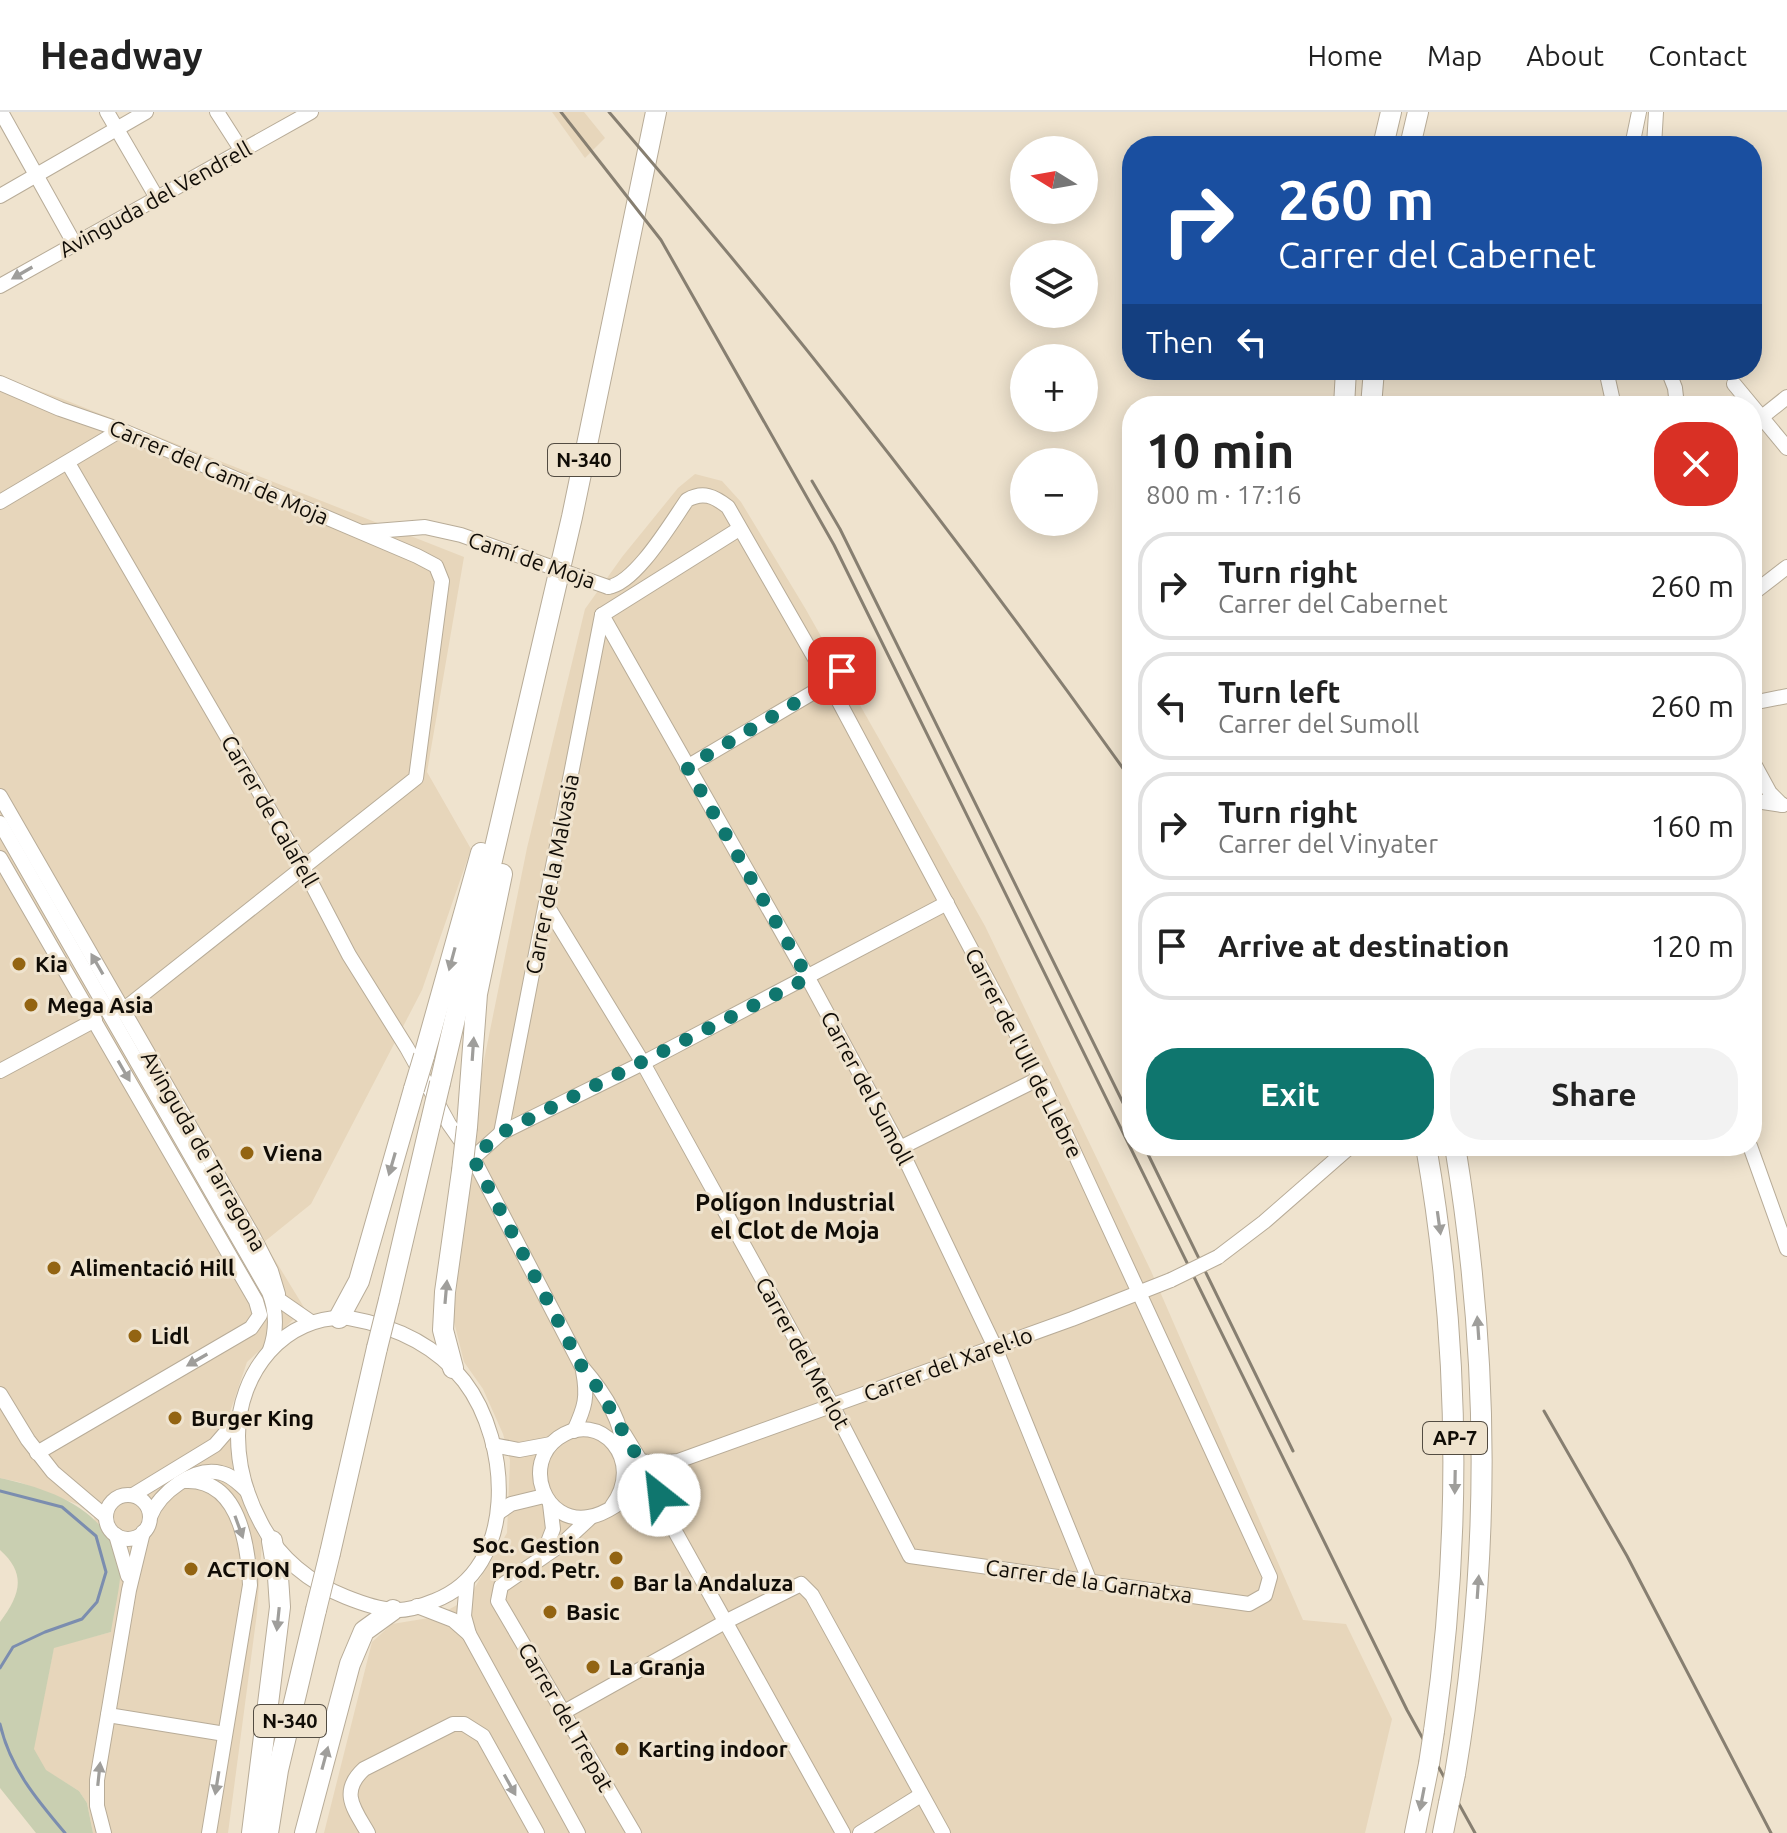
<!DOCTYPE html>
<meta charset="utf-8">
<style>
:root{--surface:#fff;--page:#f2f2f2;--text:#222;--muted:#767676;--line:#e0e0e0;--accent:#0f766e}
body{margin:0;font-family:Ubuntu,sans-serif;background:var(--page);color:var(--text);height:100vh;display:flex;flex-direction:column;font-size:30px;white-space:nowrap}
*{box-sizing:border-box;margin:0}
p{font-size:26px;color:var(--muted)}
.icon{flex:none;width:44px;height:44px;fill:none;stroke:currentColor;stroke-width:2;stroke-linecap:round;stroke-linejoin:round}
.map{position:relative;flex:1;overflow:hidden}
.details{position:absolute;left:1122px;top:284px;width:640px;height:760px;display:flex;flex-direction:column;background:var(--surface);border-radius:32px;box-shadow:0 4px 20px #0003}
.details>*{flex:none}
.hud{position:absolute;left:1122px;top:24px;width:640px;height:244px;border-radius:32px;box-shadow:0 4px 20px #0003;background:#1a4fa0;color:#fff;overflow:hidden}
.needle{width:52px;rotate:281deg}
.controls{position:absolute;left:1010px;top:24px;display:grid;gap:16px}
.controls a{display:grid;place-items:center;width:88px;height:88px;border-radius:50%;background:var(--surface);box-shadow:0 4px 20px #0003;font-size:40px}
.pin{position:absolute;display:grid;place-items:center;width:68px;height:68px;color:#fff;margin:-34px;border-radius:16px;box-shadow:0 4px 12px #0006}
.me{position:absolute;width:88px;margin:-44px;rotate:331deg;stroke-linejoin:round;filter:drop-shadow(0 0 6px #0008)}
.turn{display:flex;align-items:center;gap:28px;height:168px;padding:0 24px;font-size:36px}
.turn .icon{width:104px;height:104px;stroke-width:2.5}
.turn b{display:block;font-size:56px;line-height:68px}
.then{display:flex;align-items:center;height:76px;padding:0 24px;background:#0003;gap:16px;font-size:30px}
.round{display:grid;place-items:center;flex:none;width:84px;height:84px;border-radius:32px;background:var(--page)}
.head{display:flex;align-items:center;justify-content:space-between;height:136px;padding:0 24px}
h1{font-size:48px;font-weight:700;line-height:60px}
.primary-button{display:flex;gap:16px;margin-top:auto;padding:16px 24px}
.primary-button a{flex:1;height:92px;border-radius:32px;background:var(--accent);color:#fff;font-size:32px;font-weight:700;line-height:92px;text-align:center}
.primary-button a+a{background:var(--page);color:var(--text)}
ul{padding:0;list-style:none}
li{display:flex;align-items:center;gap:24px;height:108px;margin:0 16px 12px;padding:0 8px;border:4px solid var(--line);border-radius:32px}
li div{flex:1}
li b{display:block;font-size:30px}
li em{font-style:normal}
header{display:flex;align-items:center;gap:48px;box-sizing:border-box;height:112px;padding:0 40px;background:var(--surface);border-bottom:2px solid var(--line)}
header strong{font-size:38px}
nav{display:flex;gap:44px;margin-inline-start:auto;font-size:28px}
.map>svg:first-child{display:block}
.built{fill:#e7d6bb}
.green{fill:#c9cfb1}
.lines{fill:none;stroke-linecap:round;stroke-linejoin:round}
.stream{stroke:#7b8daf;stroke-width:3}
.minor-casing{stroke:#b8ac98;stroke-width:16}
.highway-casing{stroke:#b8ac98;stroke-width:22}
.minor{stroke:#fff;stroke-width:14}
.highway{stroke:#fff;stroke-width:20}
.rail{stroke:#877f71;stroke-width:3}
.minor-bridge-casing{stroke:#b8ac98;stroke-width:16;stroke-linecap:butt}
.highway-bridge-casing{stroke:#b8ac98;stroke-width:22;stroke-linecap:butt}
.minor-bridge{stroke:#fff;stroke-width:14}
.highway-bridge{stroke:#fff;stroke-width:20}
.oneway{fill:#9f9e9b}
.route{stroke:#0f766e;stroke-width:14;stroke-dasharray:0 25.2}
.poi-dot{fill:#936412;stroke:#efe3ce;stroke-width:3}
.labels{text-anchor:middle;stroke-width:6;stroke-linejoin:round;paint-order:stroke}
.shield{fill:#efe3ce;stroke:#534c42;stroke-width:2}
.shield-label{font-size:20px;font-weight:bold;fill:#100c06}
.street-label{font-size:22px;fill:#100c06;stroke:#efe3ce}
.poi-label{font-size:22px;font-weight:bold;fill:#100c06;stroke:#efe3ce;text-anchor:start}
.neighbourhood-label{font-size:24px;font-weight:bold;fill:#100c06;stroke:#efe3ce}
</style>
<header>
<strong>Headway</strong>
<nav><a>Home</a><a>Map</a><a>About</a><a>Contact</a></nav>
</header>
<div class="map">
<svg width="1787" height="1721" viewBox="0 0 1787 1721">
<rect width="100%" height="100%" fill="#efe3ce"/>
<g class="built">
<polygon points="552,0 584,0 605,26 585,46"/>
<polygon points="0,265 60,286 464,445 427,660 471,737 422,878 311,1092 264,1130 305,1197 247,1250 229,1303 233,1362 247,1401 262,1430 257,1501 228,1721 93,1721 87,1691 79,1679 45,1658 33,1637 54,1535 111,1520 94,1405 79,1393 19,1370 0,1366"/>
<polygon points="695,362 722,369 741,390 805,496 985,814 1151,1159 1303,1508 1346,1512 1392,1607 1365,1721 324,1721 372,1530 392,1512 435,1505 468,1487 507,1421 510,1348 503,1322 483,1277 464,1250 453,1206 483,953 527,736 585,497 622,445 678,376"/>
</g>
<path class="green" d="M0 1366C50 1377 106 1396 120 1452 123 1464 113 1505 111 1520L54 1536 34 1637 46 1658 79 1679 87 1691 93 1721H36L0 1676V1510C19 1484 28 1463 0 1438Z"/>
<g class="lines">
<g class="stream">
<polyline points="0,1379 62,1395 96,1424 106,1460 97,1490 82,1507 45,1520 13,1535 0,1556"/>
<path d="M0 1612C10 1656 37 1688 65 1721"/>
</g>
<defs>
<g id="minor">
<polyline points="1,0 74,131"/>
<polyline points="107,0 157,86"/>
<polyline points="217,0 242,39"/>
<polyline points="1632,34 1639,0"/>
<polyline points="1654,34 1656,0"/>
<polyline points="0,84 146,0"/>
<polyline points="0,174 311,0"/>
<polyline points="1606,258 1614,294"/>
<polyline points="1668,258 1675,276 1677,294"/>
<polyline points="0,271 60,297 121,318 417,444 436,454 442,469 416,666 123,898"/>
<polyline points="1734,272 1787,336"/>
<polyline points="1752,313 1787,285"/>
<path d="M68 351 304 757 349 843 407 936 449 1012 473 1046 582 1255C602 1278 626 1312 622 1343"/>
<polyline points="0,390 121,318"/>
<polyline points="363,420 425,415 461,423 537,450"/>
<polyline points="1752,482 1787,455"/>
<polyline points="602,503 808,866 900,1036 994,1233 1090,1470"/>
<polyline points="602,503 739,417"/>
<polyline points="1752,591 1787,584"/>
<polyline points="1752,648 1770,681 1782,693"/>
<polyline points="687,655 829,571 856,547"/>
<polyline points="0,684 252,1122 271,1159 278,1182"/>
<polyline points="1756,689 1783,693"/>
<path d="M0 711 269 1180C277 1200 277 1218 270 1238"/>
<polyline points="0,746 256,1189 260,1203 251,1216 37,1341"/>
<path d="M546 792 643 951 832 1293 910 1444 1249 1492 1265 1483 1270 1465 1040 966 829 571 728 395C714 384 703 379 687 388 671 411 635 472 608 475"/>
<polyline points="0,959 95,908"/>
<polyline points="501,1021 602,503"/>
<polyline points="1750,1034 1787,1137"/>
<polyline points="900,1036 1040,966"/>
<polyline points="473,1046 501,1021 643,951 947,791"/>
<polyline points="1218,1145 1264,1110 1351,1034"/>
<polyline points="272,1183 311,1210"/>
<path d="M349 1206C394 1214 435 1232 464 1269 511 1330 519 1457 434 1489 422 1494 406 1499 393 1498 377 1497 361 1491 346 1485 310 1471 279 1446 261 1411 247 1385 238 1354 238 1324 238 1261 284 1202 349 1206Z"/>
<polyline points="0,1282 28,1328 53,1360 106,1405"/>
<path d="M574 1319C585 1295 588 1285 583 1259"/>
<polyline points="624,1322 651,1366 666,1403 843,1721"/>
<polyline points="493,1333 519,1338 551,1332"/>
<polyline points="623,1347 656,1351 678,1349 1072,1207 1171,1168"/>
<path d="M186 1369C239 1367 248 1432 250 1473L209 1721"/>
<polyline points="133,1383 215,1333 241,1303"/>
<circle cx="128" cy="1405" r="22"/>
<path d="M625 1386C643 1382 653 1391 665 1403"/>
<path d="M612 1394C646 1349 600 1296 558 1326 522 1352 544 1413 589 1405 613 1401 637 1376 657 1362"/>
<polyline points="498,1401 511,1392 544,1384"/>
<path d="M150 1405C159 1381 194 1354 221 1361 232 1363 239 1372 247 1379"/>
<polyline points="591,1405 562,1432 501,1474 498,1489 634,1721"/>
<polyline points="116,1423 128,1464"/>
<polyline points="543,1443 553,1417 550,1392"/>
<polyline points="467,1469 464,1504 469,1522 578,1721"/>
<polyline points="417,1494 453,1508 469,1522"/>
<polyline points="564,1600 725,1510 801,1472 812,1483 943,1721"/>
<polyline points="108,1603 225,1622"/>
<polyline points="104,1721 97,1694 97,1668 129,1478 143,1420"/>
<path d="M368 1721C354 1697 339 1680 364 1657L453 1612H464L483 1624 537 1721"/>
<polyline points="860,1721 921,1683"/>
</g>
<g id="highway">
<polyline points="1383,34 1391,0"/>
<polyline points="1410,34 1418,0"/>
<polyline points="1344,294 1346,258"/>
<polyline points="1371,294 1374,258"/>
<polyline points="424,944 481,741"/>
<polyline points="440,971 572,405 656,0"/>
<polyline points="467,1015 477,882 502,762"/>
<path d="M1426 1034C1460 1229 1462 1424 1434 1619"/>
<polyline points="389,1188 430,1013"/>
<polyline points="339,1206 359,1169 414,977"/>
<polyline points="453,1256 443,1218 445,1180 462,1059"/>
<polyline points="330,1441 377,1236"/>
<path d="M1455 1662C1491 1448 1490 1247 1455 1034"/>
<polyline points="252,1721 280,1495 278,1465 272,1429"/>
<polyline points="268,1721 278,1658 316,1498"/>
<polyline points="305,1721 350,1552 364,1519 393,1498"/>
<polyline points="1415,1721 1429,1652"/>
<polyline points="1443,1721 1449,1691"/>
</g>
</defs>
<use href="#minor" class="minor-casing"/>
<use href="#highway" class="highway-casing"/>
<use href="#minor" class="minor"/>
<use href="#highway" class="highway"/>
<g class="rail">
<polyline points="561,0 661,128 834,433 1407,1598 1475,1721"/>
<path d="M609 0C794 215 968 438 1132 669"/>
<polyline points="812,369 840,417 1132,1009"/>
<polyline points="1144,1034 1293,1339"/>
<polyline points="1544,1299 1627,1444 1771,1721"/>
</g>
<defs>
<g id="minor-bridge">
<polyline points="537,450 608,475"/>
<polyline points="1171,1168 1218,1145"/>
</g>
<g id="highway-bridge">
<polyline points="414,977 424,944"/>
<polyline points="430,1013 440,971"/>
<polyline points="462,1059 467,1015"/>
<polyline points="377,1236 389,1188"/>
<polyline points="316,1498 330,1441"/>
<polyline points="1429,1652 1434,1619"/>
<polyline points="1449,1691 1455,1662"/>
</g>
</defs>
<use href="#minor-bridge" class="minor-bridge-casing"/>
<use href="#highway-bridge" class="highway-bridge-casing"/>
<use href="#minor-bridge" class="minor-bridge"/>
<use href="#highway-bridge" class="highway-bridge"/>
</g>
<defs><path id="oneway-solid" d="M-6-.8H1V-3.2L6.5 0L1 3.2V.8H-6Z" transform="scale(2)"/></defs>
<g class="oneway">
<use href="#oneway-solid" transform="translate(22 161) rotate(150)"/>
<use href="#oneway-solid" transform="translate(452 847) rotate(105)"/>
<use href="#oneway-solid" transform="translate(97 852) rotate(-120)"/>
<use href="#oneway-solid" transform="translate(473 937) rotate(-86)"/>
<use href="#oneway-solid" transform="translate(124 959) rotate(60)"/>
<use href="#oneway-solid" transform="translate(392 1052) rotate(106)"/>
<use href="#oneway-solid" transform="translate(1439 1111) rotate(82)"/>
<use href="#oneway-solid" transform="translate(446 1180) rotate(-85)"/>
<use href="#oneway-solid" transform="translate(1478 1216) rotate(-94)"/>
<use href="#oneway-solid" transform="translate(197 1248) rotate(150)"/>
<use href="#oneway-solid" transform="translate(1455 1370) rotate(91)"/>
<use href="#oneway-solid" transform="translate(239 1415) rotate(70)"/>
<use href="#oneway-solid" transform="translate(1478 1475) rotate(-86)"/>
<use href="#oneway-solid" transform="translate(278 1507) rotate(96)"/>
<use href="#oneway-solid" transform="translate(325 1646) rotate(-75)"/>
<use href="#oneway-solid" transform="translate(99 1662) rotate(-84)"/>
<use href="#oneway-solid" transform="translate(217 1671) rotate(99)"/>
<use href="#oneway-solid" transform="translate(510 1673) rotate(61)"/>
<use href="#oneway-solid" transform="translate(1422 1687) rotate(101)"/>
</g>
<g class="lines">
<polyline class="route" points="659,1383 600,1279 582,1255 473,1046 501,1021 808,866 687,655 829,571 842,559"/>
</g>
<g class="poi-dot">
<circle cx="19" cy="852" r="8"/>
<circle cx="31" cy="893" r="8"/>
<circle cx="247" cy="1041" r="8"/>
<circle cx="54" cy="1156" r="8"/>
<circle cx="135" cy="1224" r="8"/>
<circle cx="175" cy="1306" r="8"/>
<circle cx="616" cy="1446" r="8"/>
<circle cx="191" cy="1457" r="8"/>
<circle cx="617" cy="1471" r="8"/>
<circle cx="550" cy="1500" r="8"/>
<circle cx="593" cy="1555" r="8"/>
<circle cx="622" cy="1637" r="8"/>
</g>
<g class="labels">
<g class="shield">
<rect x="548" y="332" width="72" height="32" rx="6"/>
<rect x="1423" y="1310" width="64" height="32" rx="6"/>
<rect x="254" y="1593" width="72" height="32" rx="6"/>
</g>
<g class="shield-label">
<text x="584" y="355">N-340</text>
<text x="1455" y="1333">AP-7</text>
<text x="290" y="1616">N-340</text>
</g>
<g class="street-label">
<text transform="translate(155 87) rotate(-29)" y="8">Avinguda del Vendrell</text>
<text transform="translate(219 360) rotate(23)" y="8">Carrer del Camí de Moja</text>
<text transform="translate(532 448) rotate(19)" y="8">Camí de Moja</text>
<text transform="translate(270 699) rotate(60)" y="8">Carrer de Calafell</text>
<text transform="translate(552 762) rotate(-79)" y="8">Carrer de la Malvasia</text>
<text transform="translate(1024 941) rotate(63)" y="8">Carrer de l'Ull de Llebre</text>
<text transform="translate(867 976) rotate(62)" y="8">Carrer del Sumoll</text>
<text transform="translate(204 1039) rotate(60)" y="8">Avinguda de Tarragona</text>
<text transform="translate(803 1241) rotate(61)" y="8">Carrer del Merlot</text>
<text transform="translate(948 1252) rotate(-20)" y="8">Carrer del Xarel·lo</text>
<text transform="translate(1089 1469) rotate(8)" y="8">Carrer de la Garnatxa</text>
<text transform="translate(566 1605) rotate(60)" y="8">Carrer del Trepat</text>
</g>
<g class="poi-label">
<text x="35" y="860">Kia</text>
<text x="47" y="901">Mega Asia</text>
<text x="263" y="1049">Viena</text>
<text x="70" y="1164">Alimentació Hill</text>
<text x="151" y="1232">Lidl</text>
<text x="191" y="1314">Burger King</text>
<text x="600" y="1441" text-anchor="end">Soc. Gestion<tspan x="600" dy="25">Prod. Petr.</tspan></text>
<text x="207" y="1465">ACTION</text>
<text x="633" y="1479">Bar la Andaluza</text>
<text x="566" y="1508">Basic</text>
<text x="609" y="1563">La Granja</text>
<text x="638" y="1645">Karting indoor</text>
</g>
<g class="neighbourhood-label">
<text x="795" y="1099">Polígon Industrial<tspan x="795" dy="28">el Clot de Moja</tspan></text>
</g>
</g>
</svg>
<div class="controls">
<a><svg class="needle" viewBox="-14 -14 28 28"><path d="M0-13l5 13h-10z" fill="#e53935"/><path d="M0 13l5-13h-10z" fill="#767676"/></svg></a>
<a><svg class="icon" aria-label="layers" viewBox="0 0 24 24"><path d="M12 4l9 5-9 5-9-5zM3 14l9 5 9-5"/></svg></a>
<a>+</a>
<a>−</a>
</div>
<div class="pin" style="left:842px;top:559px;background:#d93025"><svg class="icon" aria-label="arrive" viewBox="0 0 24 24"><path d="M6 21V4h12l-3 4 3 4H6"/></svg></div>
<svg class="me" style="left:659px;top:1383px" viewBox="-20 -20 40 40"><circle r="19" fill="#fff"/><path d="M0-13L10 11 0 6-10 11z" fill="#0f766e"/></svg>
<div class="hud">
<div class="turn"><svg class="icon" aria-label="right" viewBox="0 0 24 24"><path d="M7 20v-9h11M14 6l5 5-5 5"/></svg><div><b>260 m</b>Carrer del Cabernet</div></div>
<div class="then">Then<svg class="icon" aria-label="left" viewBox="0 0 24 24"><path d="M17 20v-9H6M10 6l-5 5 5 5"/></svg></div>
</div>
<section class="details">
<div class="head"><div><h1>10 min</h1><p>800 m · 17:16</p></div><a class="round" style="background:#d93025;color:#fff"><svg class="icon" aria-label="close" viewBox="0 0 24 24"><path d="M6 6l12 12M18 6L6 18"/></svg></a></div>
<ul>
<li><svg class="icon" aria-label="right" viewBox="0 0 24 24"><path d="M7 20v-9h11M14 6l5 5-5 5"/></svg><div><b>Turn right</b><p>Carrer del Cabernet</p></div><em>260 m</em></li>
<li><svg class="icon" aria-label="left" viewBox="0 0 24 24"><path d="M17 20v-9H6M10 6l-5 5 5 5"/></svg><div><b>Turn left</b><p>Carrer del Sumoll</p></div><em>260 m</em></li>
<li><svg class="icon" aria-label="right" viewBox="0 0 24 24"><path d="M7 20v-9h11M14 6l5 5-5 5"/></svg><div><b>Turn right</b><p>Carrer del Vinyater</p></div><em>160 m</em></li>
<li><svg class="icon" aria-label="arrive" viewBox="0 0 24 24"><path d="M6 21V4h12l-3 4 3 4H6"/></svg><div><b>Arrive at destination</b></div><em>120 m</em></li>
</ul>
<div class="primary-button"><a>Exit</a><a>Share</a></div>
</section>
</div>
